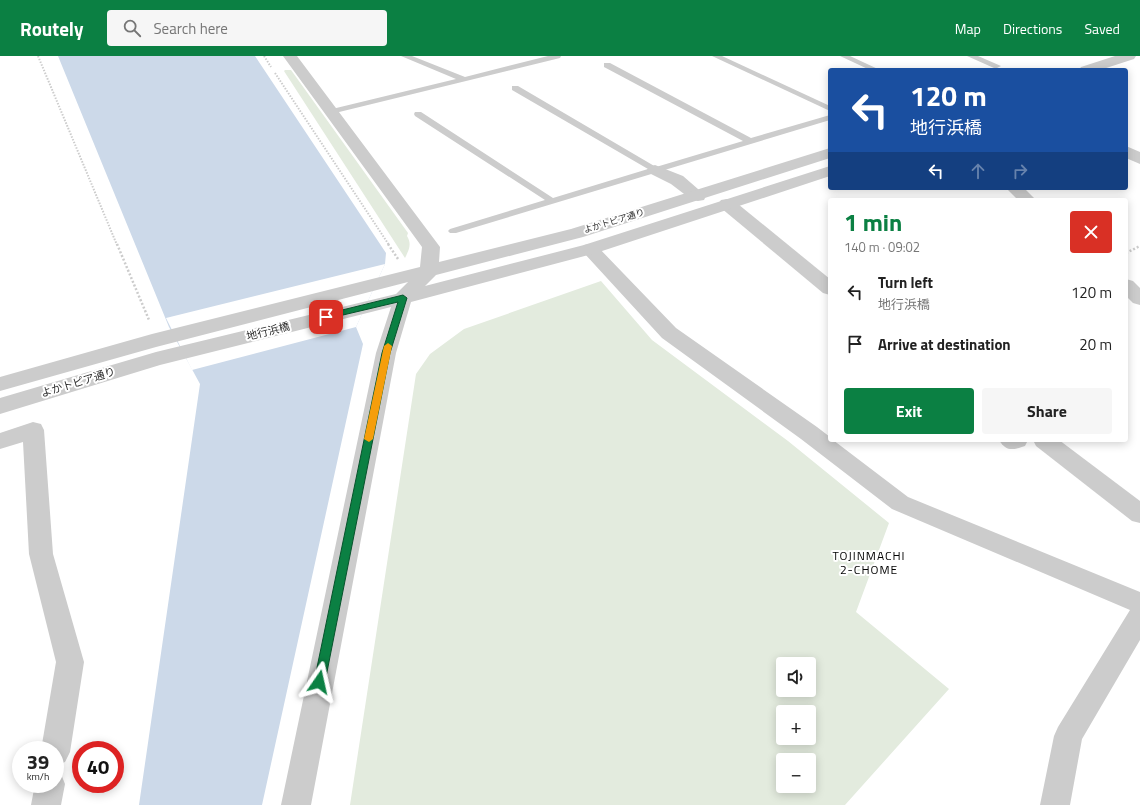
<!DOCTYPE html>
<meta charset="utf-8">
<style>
:root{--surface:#fff;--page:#f6f6f6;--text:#222;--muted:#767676;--accent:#0b8043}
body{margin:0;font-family:"Titillium Web","Noto Sans JP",sans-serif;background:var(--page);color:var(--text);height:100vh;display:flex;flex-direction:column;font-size:15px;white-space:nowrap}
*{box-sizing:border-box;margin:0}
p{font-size:13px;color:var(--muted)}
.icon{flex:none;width:22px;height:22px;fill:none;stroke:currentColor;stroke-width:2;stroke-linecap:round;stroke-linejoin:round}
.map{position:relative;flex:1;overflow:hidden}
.side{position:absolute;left:828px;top:142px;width:300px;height:244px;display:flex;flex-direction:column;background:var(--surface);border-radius:4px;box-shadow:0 2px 10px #0003}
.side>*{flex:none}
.banner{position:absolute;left:828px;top:12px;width:300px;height:122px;border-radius:4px;box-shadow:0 2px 10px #0003;background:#1a4fa0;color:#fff;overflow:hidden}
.buttons{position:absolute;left:776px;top:601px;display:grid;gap:8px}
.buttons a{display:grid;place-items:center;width:40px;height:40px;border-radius:4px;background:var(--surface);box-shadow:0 2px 10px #0003;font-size:20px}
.speed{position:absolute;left:12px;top:685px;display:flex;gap:8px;font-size:20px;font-weight:700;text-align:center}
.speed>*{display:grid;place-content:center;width:52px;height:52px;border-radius:50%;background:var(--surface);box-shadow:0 2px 10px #0003;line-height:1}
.speed small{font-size:10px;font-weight:400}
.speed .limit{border:6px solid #d22;background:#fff;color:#111}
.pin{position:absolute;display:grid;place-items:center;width:34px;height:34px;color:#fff;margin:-17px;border-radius:8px;box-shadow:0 2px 6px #0006}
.me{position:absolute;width:44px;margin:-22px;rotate:11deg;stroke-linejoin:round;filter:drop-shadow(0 0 3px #0008)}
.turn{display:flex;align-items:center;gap:14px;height:84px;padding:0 16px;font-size:18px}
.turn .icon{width:52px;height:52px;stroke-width:2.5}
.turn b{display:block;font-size:28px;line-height:34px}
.lanes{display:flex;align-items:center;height:38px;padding:0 16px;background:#0003;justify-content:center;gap:20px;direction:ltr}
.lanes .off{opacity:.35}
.round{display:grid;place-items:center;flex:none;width:42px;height:42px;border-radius:4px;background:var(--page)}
.summary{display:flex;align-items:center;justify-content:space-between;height:68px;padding:0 16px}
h1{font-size:24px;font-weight:700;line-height:30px;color:var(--accent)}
.cta{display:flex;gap:8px;margin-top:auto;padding:8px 16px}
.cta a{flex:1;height:46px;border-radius:4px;background:var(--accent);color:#fff;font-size:16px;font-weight:700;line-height:46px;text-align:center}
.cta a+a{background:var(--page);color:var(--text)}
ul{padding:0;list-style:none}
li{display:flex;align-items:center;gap:12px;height:52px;padding:0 16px}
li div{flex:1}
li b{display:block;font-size:15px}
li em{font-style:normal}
header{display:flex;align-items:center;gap:24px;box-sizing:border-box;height:56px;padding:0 20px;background:var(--accent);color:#fff}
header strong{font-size:19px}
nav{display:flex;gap:22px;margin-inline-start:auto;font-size:14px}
.search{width:280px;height:36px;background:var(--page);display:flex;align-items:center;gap:10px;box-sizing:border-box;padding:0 14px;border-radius:4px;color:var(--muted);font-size:15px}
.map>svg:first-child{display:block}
.green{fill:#e3ebde;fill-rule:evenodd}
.water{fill:#ccd9e9}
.pier{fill:#fff}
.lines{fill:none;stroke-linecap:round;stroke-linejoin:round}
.path-far1{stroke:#ccc;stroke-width:2;stroke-dasharray:1.5 1.5;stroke-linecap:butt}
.path{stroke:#ccc;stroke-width:2.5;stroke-dasharray:2 2;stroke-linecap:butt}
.service{fill:#ccc;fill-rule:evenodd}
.minor{fill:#ccc;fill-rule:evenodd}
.tertiary{fill:#ccc;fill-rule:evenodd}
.route{fill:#0b8043;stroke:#07532c}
.slow{fill:#f59e0b}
.labels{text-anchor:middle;stroke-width:4;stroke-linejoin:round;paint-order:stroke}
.far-street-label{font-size:9px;fill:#2f2f2f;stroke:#fff}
.street-label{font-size:11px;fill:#2f2f2f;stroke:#fff}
.neighbourhood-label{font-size:12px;letter-spacing:1px;fill:#000;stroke:#fff}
</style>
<header>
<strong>Routely</strong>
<div class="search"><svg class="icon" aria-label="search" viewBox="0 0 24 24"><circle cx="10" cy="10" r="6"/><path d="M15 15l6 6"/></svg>Search here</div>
<nav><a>Map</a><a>Directions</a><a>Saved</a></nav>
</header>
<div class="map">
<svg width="1140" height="749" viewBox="0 0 1140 749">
<rect width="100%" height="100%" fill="#fff"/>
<g class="green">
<path d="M285 14H291L408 177 407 180C412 188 409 194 405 202L284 15Z"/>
<path d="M601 225 652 284 788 385 889 467 856 556 949 633 845 749H350L416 318 430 298 464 273ZM783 608H809V634H783ZM783 656H809V682H783ZM783 704H809V730H783Z"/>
</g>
<polygon class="water" points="58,0 255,0 386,197 385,208 356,271 363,288 262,749 139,749 200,328 169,271"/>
<polygon class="pier" points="385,208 356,271 192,314 166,262"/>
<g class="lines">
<g class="path-far1">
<polyline points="38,0 117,189"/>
<polyline points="264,0 271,11"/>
<polyline points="275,17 389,189"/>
</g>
<g class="path">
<polyline points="117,188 149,264"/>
<polyline points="388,188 398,203"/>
<polyline points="1126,197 1140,190"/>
</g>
<g class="service">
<polygon points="401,0 412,0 465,21 548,0 561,0 560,2 331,58 328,58 327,56 328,54 456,23"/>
<polygon points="712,0 722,0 830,50 830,55"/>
<polygon points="840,0 850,0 880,14 870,14"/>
<polygon points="967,0 978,0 1001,10 997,12 994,12"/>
<polygon points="604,7 610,7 751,82 830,59 830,64 456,177 450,177 448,175 450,173 545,144 415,60 414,58 415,56 421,56 553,142 648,113 512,34 512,30 518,30 656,111 743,85 604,11"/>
</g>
<g class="minor">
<polygon points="1126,90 1140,96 1140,108 1126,102"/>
<polygon points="655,109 683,120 706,140 704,144 698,145 692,144 671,128 649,117 647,114 649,111"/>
<polygon points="1006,132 1024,132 1036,144 1018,144"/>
<polygon points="727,143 733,144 830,223 830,239 823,237 721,152 718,148 721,144"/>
<polygon points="590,188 596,189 676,272 817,371 830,381 830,384 833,384 908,441 1140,536 1140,584 1082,683 1070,749 1040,749 1054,680 1058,671 1130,554 892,453 801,383 662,282 584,197 581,193 584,189"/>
<polygon points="1126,223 1133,225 1140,232 1140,249 1133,247 1126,240"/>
<polygon points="33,366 41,368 44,374 53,498 84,606 70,696 65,706 55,710 55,694 41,694 56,606 29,498 23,386 0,393 0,377"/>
<path d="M999 384H1028L1025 390C1013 394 1006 396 999 384Z"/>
<polygon points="1033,384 1059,384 1140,445 1140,467 1132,465 1036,390"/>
<polygon points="55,716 61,718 65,728 61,749 31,749 35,728 55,728"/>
</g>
<g class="tertiary">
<polygon points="283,0 297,0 440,191 439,206 571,173 830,92 830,102 583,181 436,219 425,230 584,189 830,110 830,120 596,197 411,246 396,297 311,749 281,749 376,297 391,251 160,309 0,358 0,342 156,296 396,238 408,226 156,291 0,335 0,321 152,278 420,211 422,191"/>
<polygon points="1115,0 1136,0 1134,3 1100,14 1079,14 1081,11"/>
</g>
</g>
<polygon class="route" points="403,239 407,242 390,297 325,626 323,629 319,631 315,629 314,626 382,297 398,246 326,263 322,261 326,258"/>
<polygon class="slow" points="388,287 392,290 373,383 369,386 364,383 384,290"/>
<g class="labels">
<g class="far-street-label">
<text transform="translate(614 165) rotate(-17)" y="3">よかトピア通り</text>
</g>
<g class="street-label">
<text transform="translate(268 275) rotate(-14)" y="4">地行浜橋</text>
<text transform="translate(78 326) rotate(-17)" y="4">よかトピア通り</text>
</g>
<g class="neighbourhood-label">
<text x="869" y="504">TOJINMACHI<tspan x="869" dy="14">2-CHOME</tspan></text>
</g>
</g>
</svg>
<div class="buttons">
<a><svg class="icon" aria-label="sound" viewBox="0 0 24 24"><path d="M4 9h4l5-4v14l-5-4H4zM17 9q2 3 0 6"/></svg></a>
<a>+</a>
<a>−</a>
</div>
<div class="speed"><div>39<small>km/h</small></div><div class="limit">40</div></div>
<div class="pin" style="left:326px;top:261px;background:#d93025"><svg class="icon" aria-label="arrive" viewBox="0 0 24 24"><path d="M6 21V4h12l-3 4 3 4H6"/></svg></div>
<svg class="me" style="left:319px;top:626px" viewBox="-20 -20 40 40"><path d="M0-17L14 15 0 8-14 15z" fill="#0b8043" stroke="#fff" stroke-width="4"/></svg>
<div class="banner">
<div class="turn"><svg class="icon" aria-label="left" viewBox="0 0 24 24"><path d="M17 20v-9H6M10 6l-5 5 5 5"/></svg><div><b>120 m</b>地行浜橋</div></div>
<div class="lanes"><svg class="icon" aria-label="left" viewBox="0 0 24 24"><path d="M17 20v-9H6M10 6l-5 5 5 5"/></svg><svg class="icon off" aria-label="ahead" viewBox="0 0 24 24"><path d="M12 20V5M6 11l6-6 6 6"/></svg><svg class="icon off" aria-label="right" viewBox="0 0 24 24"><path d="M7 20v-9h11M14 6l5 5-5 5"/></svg></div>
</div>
<section class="side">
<div class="summary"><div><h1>1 min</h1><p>140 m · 09:02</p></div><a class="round" style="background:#d93025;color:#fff"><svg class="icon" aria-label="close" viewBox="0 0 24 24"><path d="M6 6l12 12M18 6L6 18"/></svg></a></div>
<ul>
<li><svg class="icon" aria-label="left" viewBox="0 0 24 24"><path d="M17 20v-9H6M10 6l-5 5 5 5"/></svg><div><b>Turn left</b><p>地行浜橋</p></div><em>120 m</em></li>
<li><svg class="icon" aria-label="arrive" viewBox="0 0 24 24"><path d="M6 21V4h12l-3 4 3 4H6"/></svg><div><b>Arrive at destination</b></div><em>20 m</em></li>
</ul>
<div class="cta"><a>Exit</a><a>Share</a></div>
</section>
</div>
